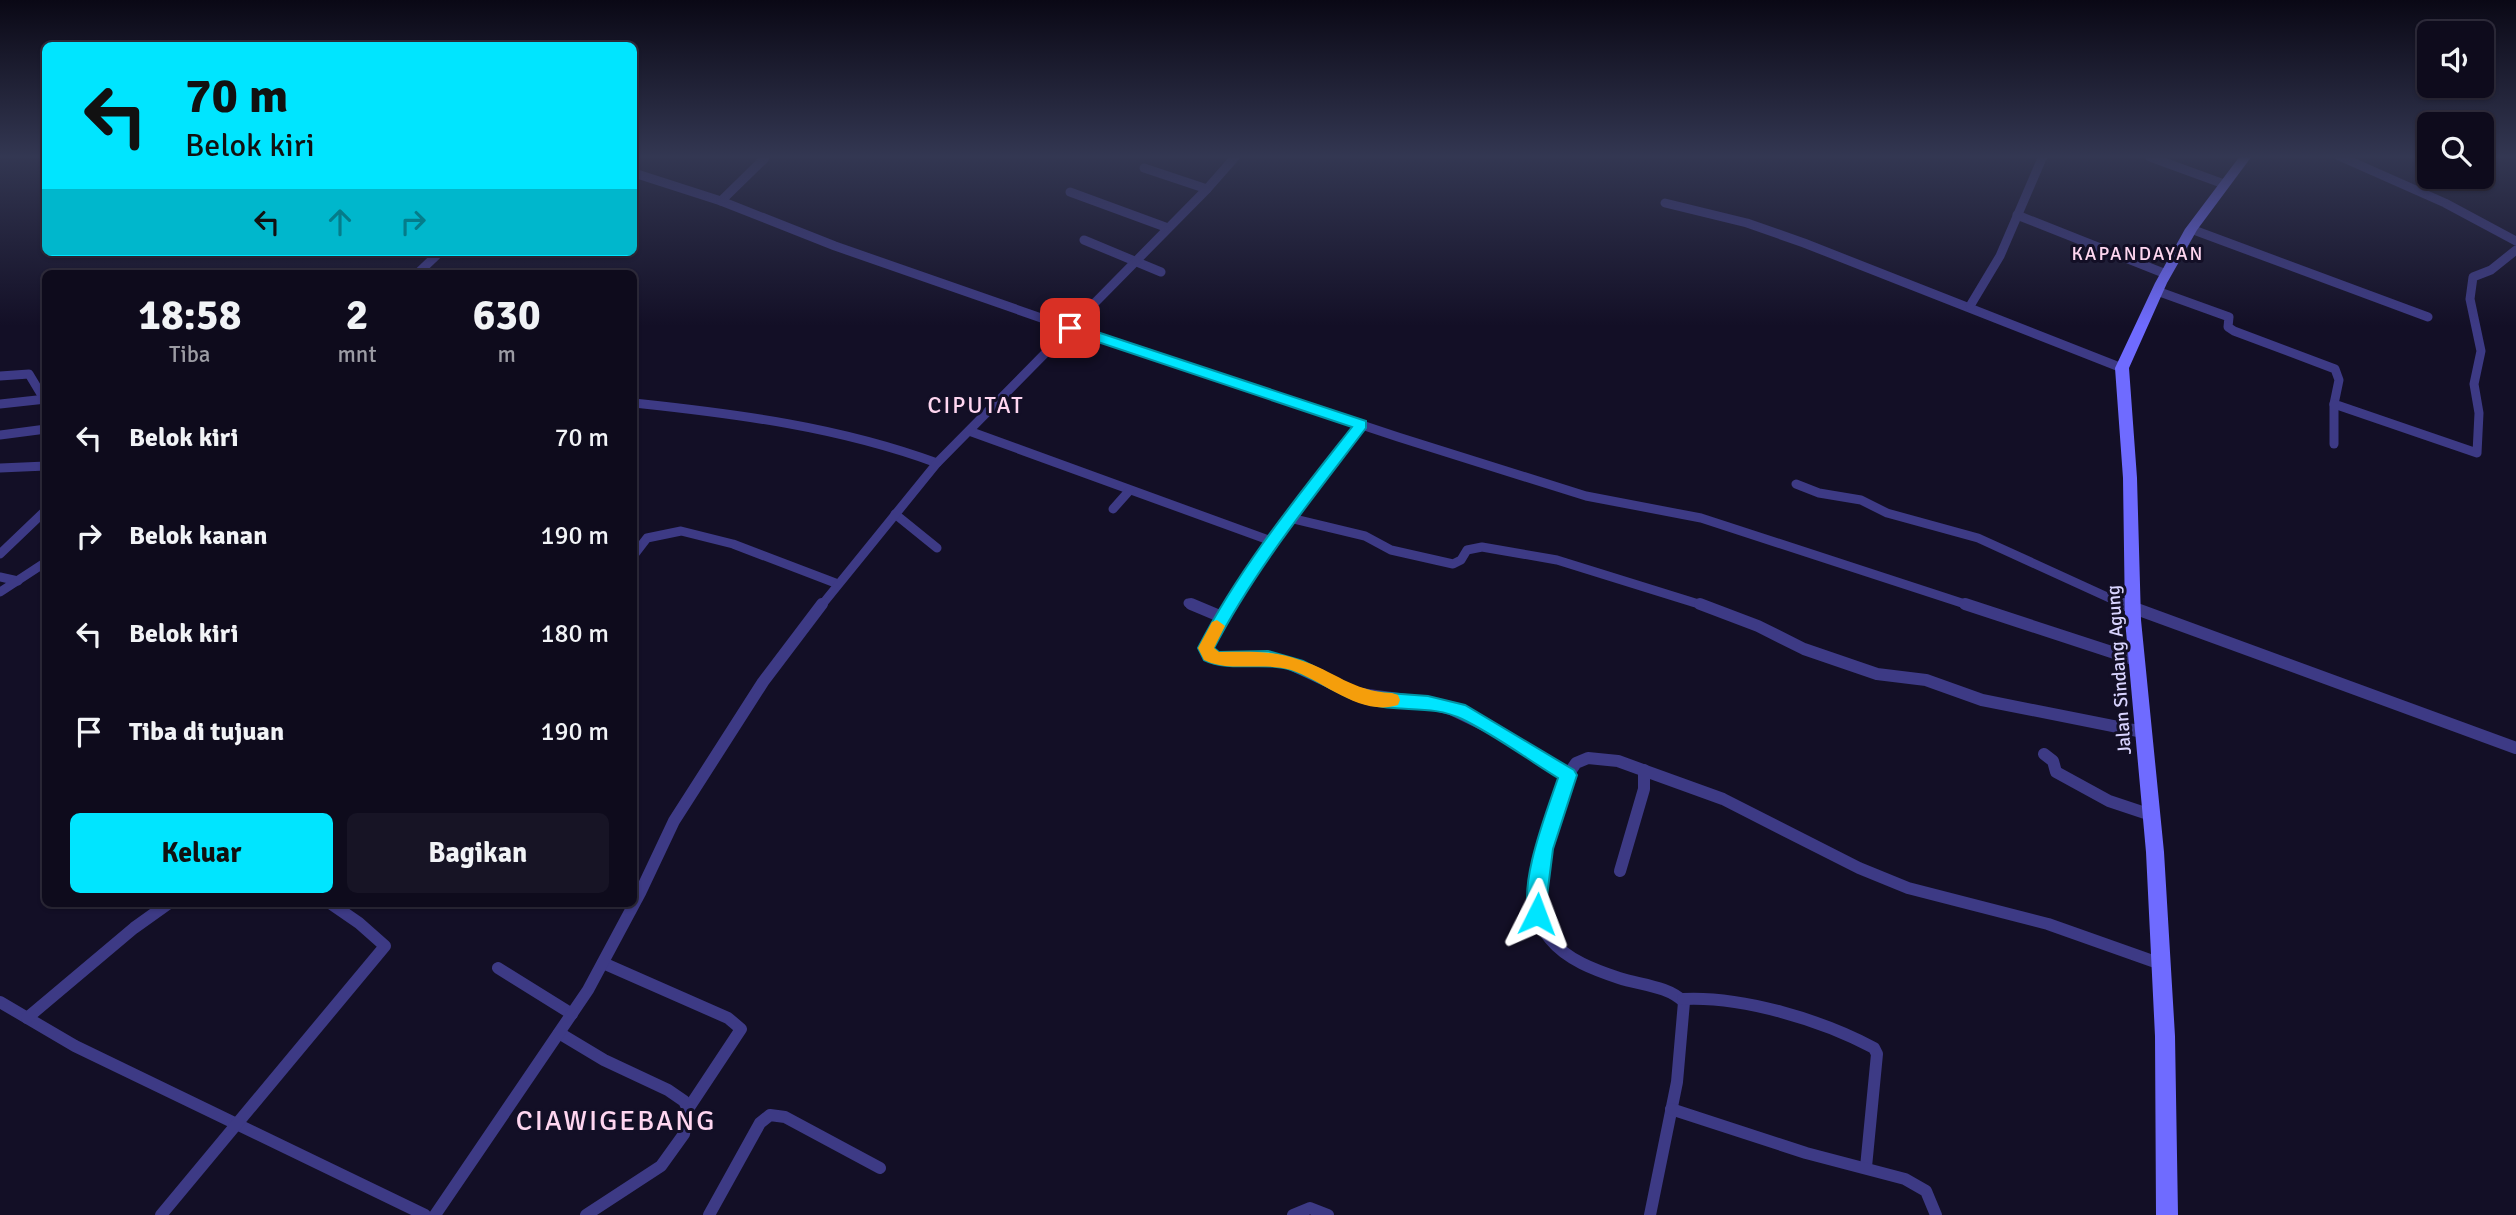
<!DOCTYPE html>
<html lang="id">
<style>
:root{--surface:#0e0b1c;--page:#171425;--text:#f1f3f6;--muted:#9b9ba3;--line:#2e2b3b;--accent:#00e5ff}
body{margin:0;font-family:Signika,sans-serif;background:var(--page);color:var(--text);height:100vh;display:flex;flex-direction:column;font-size:26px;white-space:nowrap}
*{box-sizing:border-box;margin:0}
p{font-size:23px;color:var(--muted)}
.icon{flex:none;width:38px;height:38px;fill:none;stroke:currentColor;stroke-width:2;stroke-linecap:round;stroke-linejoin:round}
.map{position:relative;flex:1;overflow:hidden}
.side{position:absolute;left:42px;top:270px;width:595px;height:637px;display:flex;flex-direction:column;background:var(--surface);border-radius:10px;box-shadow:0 2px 5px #0004,0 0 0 2px var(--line)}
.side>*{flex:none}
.banner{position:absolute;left:42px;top:42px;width:595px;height:214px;border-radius:10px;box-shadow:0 2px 5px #0004,0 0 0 2px var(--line);background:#00e5ff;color:#111;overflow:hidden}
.fabs{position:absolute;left:2417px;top:21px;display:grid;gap:14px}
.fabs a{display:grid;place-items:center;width:77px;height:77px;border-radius:10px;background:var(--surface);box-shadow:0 2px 5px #0004,0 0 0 2px var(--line);font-size:35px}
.pin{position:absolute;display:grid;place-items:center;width:60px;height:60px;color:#fff;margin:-30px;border-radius:14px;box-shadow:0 4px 10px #0006}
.me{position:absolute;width:77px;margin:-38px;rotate:3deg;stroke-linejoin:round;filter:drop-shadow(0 0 5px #0008)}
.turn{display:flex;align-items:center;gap:24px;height:147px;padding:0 28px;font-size:32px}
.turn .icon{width:91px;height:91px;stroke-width:2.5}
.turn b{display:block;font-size:49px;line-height:60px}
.lanes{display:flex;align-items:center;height:66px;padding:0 28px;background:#0003;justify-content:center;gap:35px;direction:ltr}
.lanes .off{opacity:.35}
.eta{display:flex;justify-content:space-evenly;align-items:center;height:119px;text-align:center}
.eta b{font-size:42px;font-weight:700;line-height:49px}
.cta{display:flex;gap:14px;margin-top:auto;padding:14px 28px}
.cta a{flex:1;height:80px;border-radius:10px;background:var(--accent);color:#111;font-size:28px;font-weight:700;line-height:80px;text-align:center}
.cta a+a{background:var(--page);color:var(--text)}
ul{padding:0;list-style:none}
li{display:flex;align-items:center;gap:21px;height:98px;padding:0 28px}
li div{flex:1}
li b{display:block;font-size:26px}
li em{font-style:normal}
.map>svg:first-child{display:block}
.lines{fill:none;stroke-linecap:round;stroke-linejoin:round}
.street-far1{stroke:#3d3a85;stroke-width:9}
.street{stroke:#3d3a85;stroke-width:12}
.secondary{fill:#6f6bff;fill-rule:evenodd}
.route{fill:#00e5ff;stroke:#0095a6;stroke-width:2}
.slow{fill:#f59e0b}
.labels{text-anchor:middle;stroke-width:6;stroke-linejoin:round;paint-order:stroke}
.far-quarter-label{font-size:19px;letter-spacing:2px;fill:#ffd6f0;stroke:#130f26}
.street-label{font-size:19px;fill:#d9d4ff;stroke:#130f26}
.quarter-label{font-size:23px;letter-spacing:2px;fill:#ffd6f0;stroke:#130f26}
.near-quarter-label{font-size:28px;letter-spacing:2px;fill:#ffd6f0;stroke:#130f26}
</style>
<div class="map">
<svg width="2516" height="1215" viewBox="0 0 2516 1215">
<rect width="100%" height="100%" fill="#130f26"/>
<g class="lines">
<g class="street-far1">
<polyline points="2339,156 2445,203 2516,241"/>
<polyline points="2150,157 2224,184"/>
<polyline points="1144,168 1207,189"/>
<polyline points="634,173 721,201 835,246 1070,328 1398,437 1586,496 1701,518 1971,606"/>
<polyline points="1070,192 1168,228"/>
<polyline points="721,201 765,158"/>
<polyline points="1665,203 1747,223 1804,243 2122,368"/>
<polyline points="2017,215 2166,274"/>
<polyline points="2191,229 2428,317"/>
<polyline points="1084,240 1161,272"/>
<polyline points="418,273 440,252"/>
<polyline points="2157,291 2229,317 2228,327 2234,331 2335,369 2339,380 2334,404 2477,453 2479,413 2474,384 2481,351 2470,299 2473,277 2491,270 2516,250"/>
<polyline points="1970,306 2000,256 2043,156"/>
<polyline points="0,376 29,374 44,399"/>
<path d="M634 403C738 414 839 427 937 463"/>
<polyline points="0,404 46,399"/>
<polyline points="2334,404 2334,444"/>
<polyline points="969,431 1274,542"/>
<polyline points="0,435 46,429"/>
<polyline points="0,468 46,466"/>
<polyline points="1796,484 1819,493 1861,500 1887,513 1978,538 2127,606"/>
<polyline points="1113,509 1129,491"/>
<polyline points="895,514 937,548"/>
<polyline points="1290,518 1365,536 1391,550 1453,564 1461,560 1467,550 1482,547 1557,560 1705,606"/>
<polyline points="0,554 46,510"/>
<polyline points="634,555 647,538 681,531 733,544 838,584"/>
<polyline points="0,577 18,581"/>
<polyline points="0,592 46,562"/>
<polyline points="1188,603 1195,606"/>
<polyline points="821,606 937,463 1207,189 1236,156"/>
<polyline points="1230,606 1279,533 1361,425"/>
</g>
<g class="street">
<polyline points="1191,604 1222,617"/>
<path d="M1231 604 1206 648 1210 655 1217 659 1257 658 1286 662 1353 693 1422 702 1451 709 1503 734 1568 775C1552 818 1516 898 1550 939 1567 960 1595 970 1619 978 1641 985 1668 986 1684 1002L1677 1082 1650 1215"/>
<polyline points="1700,604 1758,626 1804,649 1877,674 1926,680 1982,700 2143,732"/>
<polyline points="1965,604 2136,660"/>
<polyline points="2123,604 2516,748"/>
<polyline points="2044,754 2053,761 2056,772 2109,801 2151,815"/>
<polyline points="1568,775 1576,763 1588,758 1618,761 1723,799 1859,868 1908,888 2048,924 2161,964"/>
<polyline points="1620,871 1644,789 1644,770"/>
<polyline points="603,963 728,1018 741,1029 688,1109"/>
<polyline points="498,968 572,1014"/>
<path d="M1683 999C1742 996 1822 1020 1874 1048L1877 1054 1866 1167"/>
<polyline points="0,1002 75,1046 425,1215"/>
<polyline points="27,1018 134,928 169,903"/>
<polyline points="559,1033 604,1060 668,1090 684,1101 688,1109 684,1134 661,1166 586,1215"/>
<polyline points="1671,1109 1806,1153 1905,1179 1926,1191 1936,1215"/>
<polyline points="161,1215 385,946 359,923 330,903"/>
<polyline points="435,1215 588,990 640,893 674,821 763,682 822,604"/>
<polyline points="709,1215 760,1123 770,1115 785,1117 880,1168"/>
<polyline points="1293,1215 1310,1208 1328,1215"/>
</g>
<polygon class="secondary" points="2240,156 2252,156 2197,230 2167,283 2129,368 2137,478 2141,620 2164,852 2175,1036 2178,1215 2156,1215 2155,1036 2146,852 2125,620 2123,478 2115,368 2155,283 2185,229"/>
</g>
<linearGradient id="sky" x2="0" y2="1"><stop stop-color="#0a0815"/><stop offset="0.48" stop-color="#333752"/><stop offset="1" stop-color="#333752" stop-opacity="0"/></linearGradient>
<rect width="2516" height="326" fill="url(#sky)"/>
<path class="route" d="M1070 323 1366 421V428C1313 498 1255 569 1214 648L1219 652 1268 651 1303 661 1354 687 1374 692 1428 696 1465 705 1574 770 1577 775 1553 849 1544 920 1537 923 1531 920C1516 888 1547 811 1558 778 1527 759 1495 735 1462 719 1434 705 1402 712 1372 705 1343 699 1321 681 1294 671 1265 660 1231 673 1204 660L1198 648C1239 568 1297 497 1352 427L1065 331V325Z"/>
<path class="slow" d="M1217 620 1225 626 1214 648 1219 652C1247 652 1273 650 1300 660 1335 671 1351 691 1392 693L1398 695 1400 700 1398 705C1361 717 1324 681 1291 670 1264 662 1235 671 1211 663L1204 660 1198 648 1212 622Z"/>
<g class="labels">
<g class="far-quarter-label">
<text x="2138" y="260">KAPANDAYAN</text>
</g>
<g class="street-label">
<text transform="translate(2118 670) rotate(-94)" y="7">Jalan Sindang Agung</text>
</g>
<g class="quarter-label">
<text x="976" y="413">CIPUTAT</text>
</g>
<g class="near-quarter-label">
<text x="616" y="1130">CIAWIGEBANG</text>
</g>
</g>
</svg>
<div class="fabs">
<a><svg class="icon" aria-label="sound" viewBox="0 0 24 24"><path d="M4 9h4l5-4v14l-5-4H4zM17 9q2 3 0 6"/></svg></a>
<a><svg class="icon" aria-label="search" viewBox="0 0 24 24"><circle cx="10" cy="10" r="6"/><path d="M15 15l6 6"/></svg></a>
</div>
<div class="pin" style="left:1070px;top:328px;background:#d93025"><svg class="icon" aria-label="arrive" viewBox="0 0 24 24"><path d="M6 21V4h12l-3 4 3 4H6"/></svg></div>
<svg class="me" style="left:1537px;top:914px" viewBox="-20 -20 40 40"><path d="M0-17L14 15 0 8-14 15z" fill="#00e5ff" stroke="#fff" stroke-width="4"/></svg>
<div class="banner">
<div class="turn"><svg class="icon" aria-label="left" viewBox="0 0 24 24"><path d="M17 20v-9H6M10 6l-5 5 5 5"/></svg><div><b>70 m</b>Belok kiri</div></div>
<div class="lanes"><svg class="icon" aria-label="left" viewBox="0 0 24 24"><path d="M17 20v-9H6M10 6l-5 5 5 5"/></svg><svg class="icon off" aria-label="ahead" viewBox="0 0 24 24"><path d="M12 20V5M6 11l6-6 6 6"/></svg><svg class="icon off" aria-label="right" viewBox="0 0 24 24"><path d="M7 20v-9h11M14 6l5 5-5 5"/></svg></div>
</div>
<section class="side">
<div class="eta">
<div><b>18:58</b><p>Tiba</p></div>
<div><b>2</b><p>mnt</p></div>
<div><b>630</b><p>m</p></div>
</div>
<ul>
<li><svg class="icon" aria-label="left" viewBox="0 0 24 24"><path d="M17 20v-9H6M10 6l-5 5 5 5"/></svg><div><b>Belok kiri</b></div><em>70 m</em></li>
<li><svg class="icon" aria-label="right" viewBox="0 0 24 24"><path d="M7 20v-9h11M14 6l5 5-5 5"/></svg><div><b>Belok kanan</b></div><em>190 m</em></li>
<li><svg class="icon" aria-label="left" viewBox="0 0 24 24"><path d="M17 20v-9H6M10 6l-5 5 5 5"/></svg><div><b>Belok kiri</b></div><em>180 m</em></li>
<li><svg class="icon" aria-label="arrive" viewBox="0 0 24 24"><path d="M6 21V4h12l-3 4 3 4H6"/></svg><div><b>Tiba di tujuan</b></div><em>190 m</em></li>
</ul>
<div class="cta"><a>Keluar</a><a>Bagikan</a></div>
</section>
</div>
